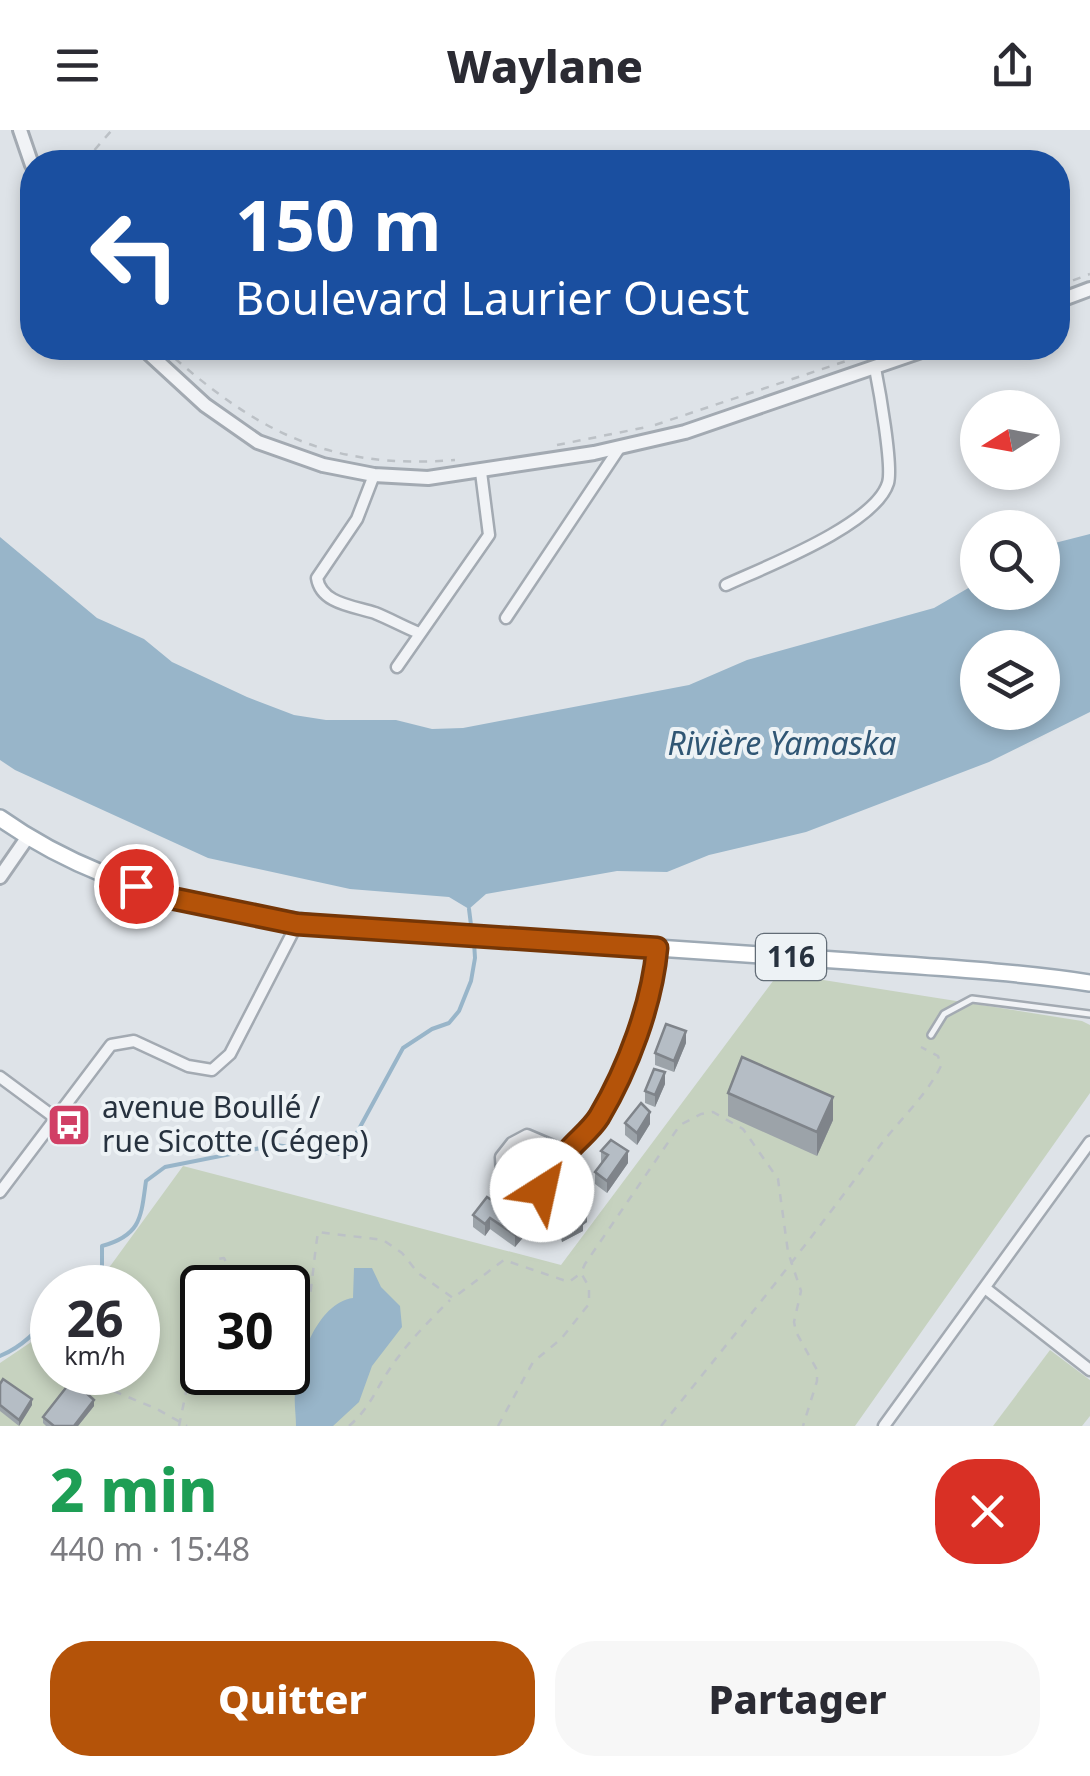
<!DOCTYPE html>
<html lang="fr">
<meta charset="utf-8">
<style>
:root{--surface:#fff;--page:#f7f7f7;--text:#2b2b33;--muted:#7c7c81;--accent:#b45309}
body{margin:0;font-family:"Noto Sans",sans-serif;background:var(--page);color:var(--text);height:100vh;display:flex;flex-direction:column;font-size:38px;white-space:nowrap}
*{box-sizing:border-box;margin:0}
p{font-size:32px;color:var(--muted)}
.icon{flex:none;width:55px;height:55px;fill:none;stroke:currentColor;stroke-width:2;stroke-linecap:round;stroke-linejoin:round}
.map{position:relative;height:1296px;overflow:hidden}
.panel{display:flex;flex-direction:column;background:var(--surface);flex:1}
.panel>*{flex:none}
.hud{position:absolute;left:20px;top:20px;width:1050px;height:210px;border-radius:40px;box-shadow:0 5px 15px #0003;background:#1a4fa0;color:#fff;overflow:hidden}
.needle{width:65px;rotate:259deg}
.tools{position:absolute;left:960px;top:260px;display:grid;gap:20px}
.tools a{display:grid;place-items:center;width:100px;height:100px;border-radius:50%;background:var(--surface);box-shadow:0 5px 15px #0003;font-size:50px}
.speed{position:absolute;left:30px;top:1135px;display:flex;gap:20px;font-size:50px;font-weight:700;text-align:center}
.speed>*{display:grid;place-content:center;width:130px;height:130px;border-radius:50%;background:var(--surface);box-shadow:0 5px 15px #0003;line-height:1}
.speed small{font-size:25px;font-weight:400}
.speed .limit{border:5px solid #111;border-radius:15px;background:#fff;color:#111}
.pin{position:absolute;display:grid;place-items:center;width:85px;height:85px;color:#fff;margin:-42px;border:5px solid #fff;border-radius:50%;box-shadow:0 2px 10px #0007}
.me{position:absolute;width:110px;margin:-55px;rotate:35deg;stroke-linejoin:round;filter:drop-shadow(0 0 8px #0008)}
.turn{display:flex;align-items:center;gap:35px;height:210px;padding:0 50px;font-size:45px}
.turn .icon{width:130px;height:130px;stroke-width:2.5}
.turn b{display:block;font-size:70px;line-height:85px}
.round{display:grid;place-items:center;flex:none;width:105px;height:105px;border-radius:40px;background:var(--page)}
.headline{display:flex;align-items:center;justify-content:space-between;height:170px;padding:0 50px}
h1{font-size:60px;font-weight:800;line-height:75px;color:#1e9e55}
.action{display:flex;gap:20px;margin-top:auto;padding:20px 50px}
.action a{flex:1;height:115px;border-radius:40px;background:var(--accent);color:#fff;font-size:40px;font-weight:800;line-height:115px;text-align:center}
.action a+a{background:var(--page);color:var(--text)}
header{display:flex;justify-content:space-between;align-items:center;height:130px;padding:0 50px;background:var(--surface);font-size:45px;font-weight:800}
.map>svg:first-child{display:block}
.green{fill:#c6d2bf;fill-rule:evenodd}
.water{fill:#98b5c9;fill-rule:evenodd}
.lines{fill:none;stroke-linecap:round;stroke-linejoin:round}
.stream{stroke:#98b5c9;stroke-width:4}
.service-casing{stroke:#a3aab2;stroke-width:10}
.minor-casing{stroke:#a3aab2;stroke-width:15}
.tertiary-casing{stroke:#a3aab2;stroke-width:18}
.primary-casing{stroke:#9da9b4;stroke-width:20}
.path{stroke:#bcc1c6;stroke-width:2.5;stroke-dasharray:8 8;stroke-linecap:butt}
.service{stroke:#f1f3f6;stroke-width:5}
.minor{stroke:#f1f3f6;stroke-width:10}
.tertiary{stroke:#f1f3f6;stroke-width:12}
.primary{stroke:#fff;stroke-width:15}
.wall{fill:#9ca3a9}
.shaded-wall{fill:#7f848a}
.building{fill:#b5bdc5;stroke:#7f848a;stroke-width:2.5}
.route-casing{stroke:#753606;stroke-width:25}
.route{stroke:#b45309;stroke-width:18}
.labels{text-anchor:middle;stroke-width:8;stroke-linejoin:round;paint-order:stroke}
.shield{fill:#edf2f5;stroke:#626c76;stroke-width:2.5}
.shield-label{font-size:28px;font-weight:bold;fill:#27323f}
.poi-label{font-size:30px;fill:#27323f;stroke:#edf2f5;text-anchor:start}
.water-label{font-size:32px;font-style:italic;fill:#305674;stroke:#edf2f5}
</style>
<header><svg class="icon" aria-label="menu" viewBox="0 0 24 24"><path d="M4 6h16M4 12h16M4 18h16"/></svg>Waylane<svg class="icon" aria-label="share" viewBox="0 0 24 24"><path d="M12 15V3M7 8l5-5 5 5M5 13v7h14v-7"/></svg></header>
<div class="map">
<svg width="1090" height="1296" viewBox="0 0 1090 1296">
<rect width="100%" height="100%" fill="#dee3e8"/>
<g class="green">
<path d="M779 843 1082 891 1090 895V963L855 1296H0V1233L52 1198V1242H138V1158L90 1157 111 1135 183 1036 561 1135ZM202 1158H288V1242H202Z"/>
<polygon points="1050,1220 1090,1250 1090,1286 1082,1296 993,1296"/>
</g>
<g class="water">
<path d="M1090 404V582L989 632 806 702 709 725 667 742 617 741 486 764 469 779 449 767 350 759 208 728 15 640 0 630V407L97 488 144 509 172 532 247 567 294 585 326 590H396L432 599 463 598 689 555 747 530 934 478 977 453 978 462H1042L1043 416ZM978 518H1042V582H978Z"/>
<path d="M354 1138H372L381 1157 400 1176 402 1197 372 1236 359 1272 333 1296H296C296 1285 294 1274 295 1264 297 1232 317 1173 353 1168Z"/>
</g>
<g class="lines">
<g class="stream">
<polyline points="469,779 472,803"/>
<path d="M89 1158 102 1142V1116C142 1105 141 1086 146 1051L165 1037 276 1015 338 1024 347 1021 403 918 432 899 449 893 459 881 471 851 475 828 474 812"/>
<path d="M0 1226C22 1217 37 1201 52 1183"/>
</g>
<defs>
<polyline id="service" points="931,905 944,884 972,869 1090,884"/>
<g id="minor">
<path d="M374 345 357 389 317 448C321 474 354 476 375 483 390 489 404 497 419 503"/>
<path d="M726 455C765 437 875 395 888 353 893 336 879 258 875 238"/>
<polyline points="506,488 620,317"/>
<polyline points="397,537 489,405 481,342"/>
<polyline points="0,947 54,987"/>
<path d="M567 1022 527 1005 512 1013 501 1027 502 1046C544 1088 548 1044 569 1021 579 1009 591 1000 599 986 628 937 651 874 657 818"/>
<polyline points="0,1062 111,915 134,911 188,936 212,940 230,924 297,794"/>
<polyline points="985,1158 1090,1240"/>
<polyline points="884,1296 1090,1012"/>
</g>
<g id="tertiary">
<polyline points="20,0 32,35"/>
<polyline points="1058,171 1090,159"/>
<polyline points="143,218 205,275 258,312 323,335 374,345 428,348 594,323 685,302 930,218"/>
<polyline points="0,747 27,708"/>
</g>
<path id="primary" d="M0 688C152 796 345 797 524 809 632 816 740 824 849 831 929 837 1011 841 1090 853"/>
</defs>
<use href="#service" class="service-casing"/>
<use href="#minor" class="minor-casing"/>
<use href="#tertiary" class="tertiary-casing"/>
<use href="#primary" class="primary-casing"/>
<g class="path">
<polyline points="84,32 112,0"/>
<polyline points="1058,156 1090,144"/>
<path d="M163 218C256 301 327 340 455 330"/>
<polyline points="655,295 885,218"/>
<polyline points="557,315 647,297"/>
<polyline points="208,1158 218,1129 224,1128 239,1158"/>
<path d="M288 1238C311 1198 311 1147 318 1102L383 1110 402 1123 418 1143 453 1168 504 1130 569 1152 580 1144"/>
<polyline points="270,1242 279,1242"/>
<polyline points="99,1255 157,1279 187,1296"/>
<polyline points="179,1296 202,1185"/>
<path d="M349 1296C371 1277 375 1260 391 1237 408 1212 429 1191 450 1170"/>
<polyline points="498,1296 533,1232 561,1209 589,1174 589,1157 581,1143 585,1134 680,995 701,984 713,982 743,999 778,1049 788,1122 801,1161 794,1192 796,1202 817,1240 817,1251 803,1296"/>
<path d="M661 1296C734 1206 807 1115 876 1021 897 992 925 968 941 936L938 926 921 917"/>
</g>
<use href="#service" class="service"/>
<use href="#minor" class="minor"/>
<use href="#tertiary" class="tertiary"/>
<use href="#primary" class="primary"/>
</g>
<g class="wall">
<polygon points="686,913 674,942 655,935 655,923"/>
<polygon points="665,954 655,977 645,973 645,961"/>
<polygon points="728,963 833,990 817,1026 728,986"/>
<polygon points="625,993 650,994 637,1015 625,1005"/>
<polygon points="601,1021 628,1033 607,1063 595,1054 595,1042 601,1033"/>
<polygon points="487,1067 526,1104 515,1117 490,1099 485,1106 473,1097 473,1085"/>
<polygon points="566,1077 587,1092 583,1095 583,1101 562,1112 553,1090 553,1078"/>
<polygon points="0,1254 32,1275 19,1296 0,1281"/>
<polygon points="94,1276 78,1296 46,1296 43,1293 43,1287"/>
</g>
<g class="shaded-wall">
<polygon points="686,901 686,913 674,942 674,931"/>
<polygon points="665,942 665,954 655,977 655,965"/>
<polygon points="833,967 833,990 817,1026 817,1002"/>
<polygon points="650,982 650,994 637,1015 637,1003"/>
<polygon points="628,1021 628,1033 607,1063 607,1051"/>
<polygon points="587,1080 587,1092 583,1095 583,1101 562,1112 562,1100"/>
<polygon points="490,1088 490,1099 485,1106 485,1094"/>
<polygon points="526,1092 526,1104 515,1117 515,1105"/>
<polygon points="32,1269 32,1275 19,1296 19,1290"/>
<polygon points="94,1270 94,1276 78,1296 74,1296"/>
</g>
<g class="building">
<polygon points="666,894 686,901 674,931 655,923"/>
<polygon points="742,927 833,967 817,1002 728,963"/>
<polygon points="654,939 665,942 655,965 645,961"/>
<polygon points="641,973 650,982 637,1003 625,993"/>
<polygon points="611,1010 628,1021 607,1051 595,1042 608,1025 601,1021"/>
<polygon points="487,1067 526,1092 515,1105 490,1088 485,1094 473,1085"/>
<polygon points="582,1071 587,1080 582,1084 583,1089 562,1100 553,1078 564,1073 566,1077"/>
<polygon points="3,1249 32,1269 19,1290 0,1275 0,1254"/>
<polygon points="72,1250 94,1270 74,1296 54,1296 43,1287"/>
</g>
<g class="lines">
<defs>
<path id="route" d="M136 756 166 767 297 794 657 818C652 874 628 938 599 987 590 1001 578 1009 568 1021 558 1033 554 1047 542 1060"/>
</defs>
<use href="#route" class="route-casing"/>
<use href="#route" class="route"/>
</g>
<defs>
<symbol id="bus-square" viewBox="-11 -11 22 22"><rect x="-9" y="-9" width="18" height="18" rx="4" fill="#d13f65" stroke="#edf2f5"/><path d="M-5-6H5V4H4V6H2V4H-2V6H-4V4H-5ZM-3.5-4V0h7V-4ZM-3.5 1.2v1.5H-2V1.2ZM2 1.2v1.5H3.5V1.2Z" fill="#fff"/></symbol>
</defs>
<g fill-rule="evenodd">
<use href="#bus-square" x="44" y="970" width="50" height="50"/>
</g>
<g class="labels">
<rect class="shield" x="756" y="804" width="70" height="46" rx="8"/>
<g class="shield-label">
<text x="791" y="837">116</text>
</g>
<g class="poi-label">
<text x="102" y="988">avenue Boullé /<tspan x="102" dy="34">rue Sicotte (Cégep)</tspan></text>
</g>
<g class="water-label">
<text x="782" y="625">Rivière Yamaska</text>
</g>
</g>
</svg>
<div class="tools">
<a><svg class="needle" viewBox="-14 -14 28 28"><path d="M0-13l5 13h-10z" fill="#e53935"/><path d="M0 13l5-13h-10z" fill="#7c7c81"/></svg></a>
<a><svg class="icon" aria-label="search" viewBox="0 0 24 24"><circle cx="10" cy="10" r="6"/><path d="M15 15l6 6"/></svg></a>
<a><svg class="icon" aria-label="layers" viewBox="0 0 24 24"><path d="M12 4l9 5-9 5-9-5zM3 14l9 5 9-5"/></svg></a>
</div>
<div class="speed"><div>26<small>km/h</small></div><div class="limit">30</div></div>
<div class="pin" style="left:136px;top:756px;background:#d93025"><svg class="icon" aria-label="arrive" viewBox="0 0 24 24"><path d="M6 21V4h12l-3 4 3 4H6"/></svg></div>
<svg class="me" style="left:542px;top:1060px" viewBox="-20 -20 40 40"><circle r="19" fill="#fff"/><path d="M0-13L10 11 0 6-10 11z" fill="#b45309"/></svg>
<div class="hud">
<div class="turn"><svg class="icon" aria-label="left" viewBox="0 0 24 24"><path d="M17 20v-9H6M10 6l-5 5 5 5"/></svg><div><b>150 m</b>Boulevard Laurier Ouest</div></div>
</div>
</div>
<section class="panel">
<div class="headline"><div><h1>2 min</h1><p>440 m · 15:48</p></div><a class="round" style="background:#d93025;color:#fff"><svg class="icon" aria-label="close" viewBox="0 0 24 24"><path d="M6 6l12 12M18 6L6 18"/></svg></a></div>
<div class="action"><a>Quitter</a><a>Partager</a></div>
</section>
